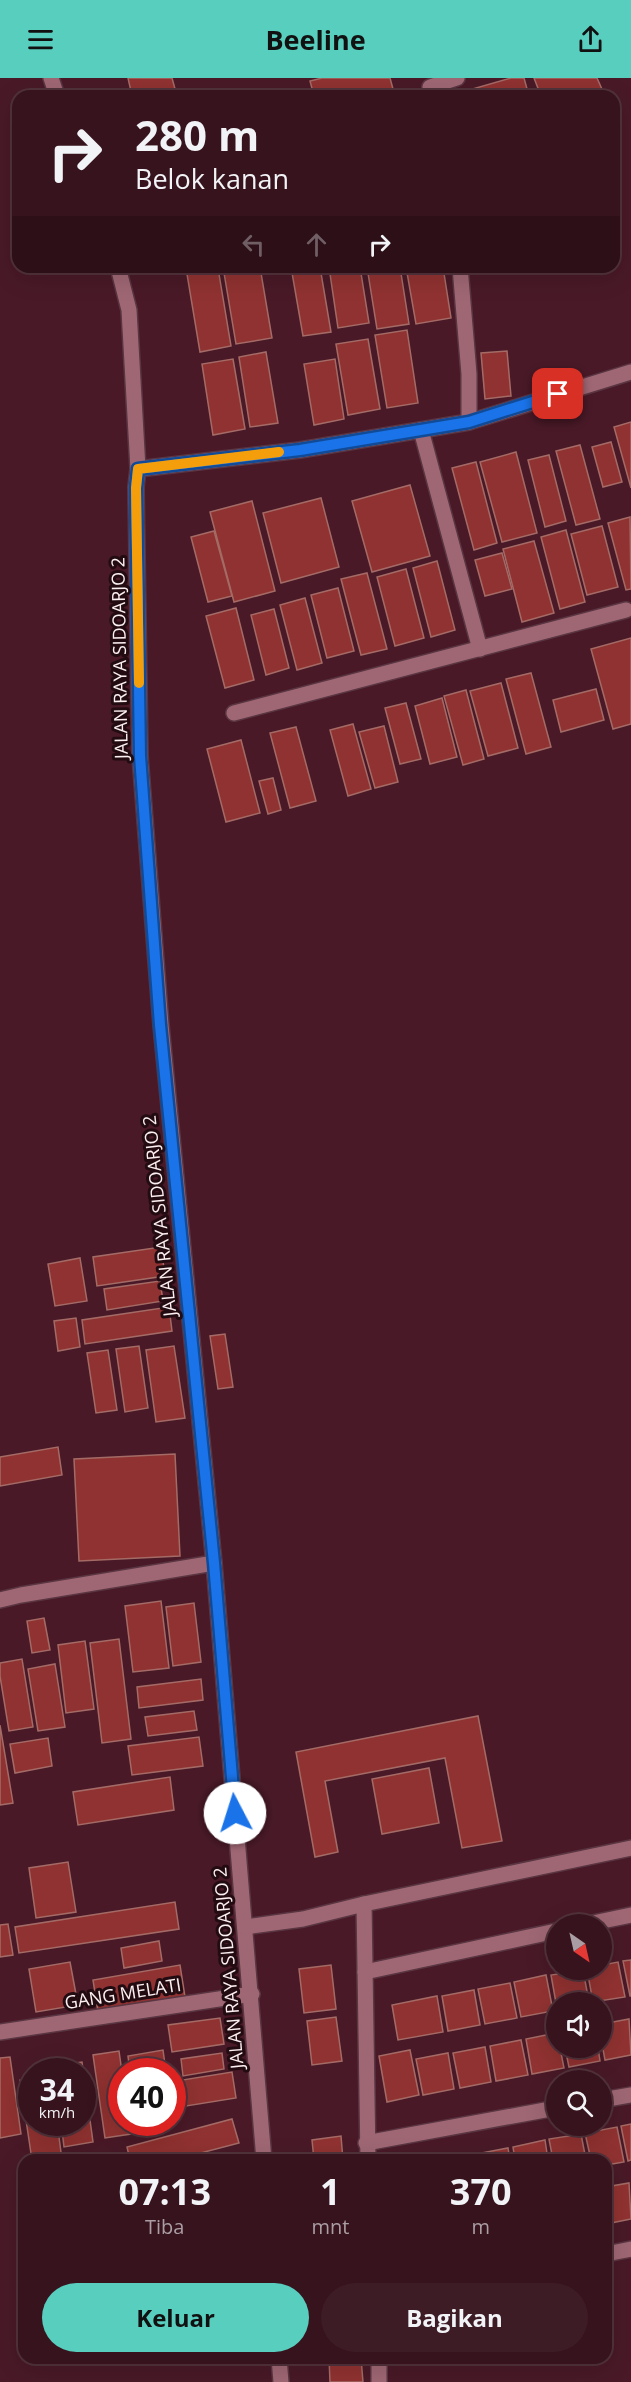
<!DOCTYPE html>
<html lang="id">
<style>
:root{--surface:#37131d;--page:#3e1c26;--text:#f1f3f6;--muted:#aa9ea4;--line:#51323b;--accent:#58cebf}
body{margin:0;font-family:"Open Sans",sans-serif;background:var(--page);color:var(--text);height:100vh;display:flex;flex-direction:column;font-size:22px;white-space:nowrap}
*{box-sizing:border-box;margin:0}
p{font-size:20px;color:var(--muted)}
.icon{flex:none;width:33px;height:33px;fill:none;stroke:currentColor;stroke-width:2;stroke-linecap:round;stroke-linejoin:round}
.map{position:relative;flex:1;overflow:hidden}
.drawer{position:absolute;left:18px;top:2076px;width:594px;height:210px;display:flex;flex-direction:column;background:var(--surface);border-radius:18px;box-shadow:0 6px 24px #0002,0 0 0 2px var(--line)}
.drawer>*{flex:none}
.banner{position:absolute;left:12px;top:12px;width:608px;height:183px;border-radius:18px;box-shadow:0 6px 24px #0002,0 0 0 2px var(--line);background:#37131d;color:var(--text);overflow:hidden}
.needle{width:39px;rotate:146deg}
.controls{position:absolute;left:546px;top:1836px;display:grid;gap:12px}
.controls a{display:grid;place-items:center;width:66px;height:66px;border-radius:50%;background:var(--surface);box-shadow:0 6px 24px #0002,0 0 0 2px var(--line);font-size:30px}
.speed{position:absolute;left:18px;top:1980px;display:flex;gap:12px;font-size:30px;font-weight:700;text-align:center}
.speed>*{display:grid;place-content:center;width:78px;height:78px;border-radius:50%;background:var(--surface);box-shadow:0 6px 24px #0002,0 0 0 2px var(--line);line-height:1}
.speed small{font-size:15px;font-weight:400}
.speed .limit{border:9px solid #d22;background:#fff;color:#111}
.pin{position:absolute;display:grid;place-items:center;width:51px;height:51px;color:#fff;margin:-26px;border-radius:12px;box-shadow:0 3px 9px #0006}
.me{position:absolute;width:66px;margin:-33px;rotate:355deg;stroke-linejoin:round;filter:drop-shadow(0 0 4px #0008)}
.turn{display:flex;align-items:center;gap:21px;height:126px;padding:0 24px;font-size:27px}
.turn .icon{width:78px;height:78px;stroke-width:2.5}
.turn b{display:block;font-size:42px;line-height:51px}
.lanes{display:flex;align-items:center;height:57px;padding:0 24px;background:#0003;justify-content:center;gap:30px;direction:ltr}
.lanes .off{opacity:.35}
.eta{display:flex;justify-content:space-evenly;align-items:center;height:102px;text-align:center}
.eta b{font-size:36px;font-weight:700;line-height:42px}
.button{display:flex;gap:12px;margin-top:auto;padding:12px 24px}
.button a{flex:1;height:69px;border-radius:36px;background:var(--accent);color:#111;font-size:24px;font-weight:700;line-height:69px;text-align:center}
.button a+a{background:var(--page);color:var(--text)}
header{display:flex;justify-content:space-between;align-items:center;height:78px;padding:0 24px;background:var(--accent);color:#111;font-size:27px;font-weight:700}
.map>svg:first-child{display:block}
.building{fill:#903231;stroke:#a46b66;stroke-width:1.5}
.lines{fill:none;stroke-linecap:round;stroke-linejoin:round}
.street-casing{stroke:#5a3542;stroke-width:18}
.secondary-casing{stroke:#5a3542;stroke-width:18}
.street{stroke:#9f6774;stroke-width:15}
.secondary{stroke:#9f6774;stroke-width:15}
.route-casing{stroke:#114b97;stroke-width:15}
.route{stroke:#1a73e8;stroke-width:10}
.slow{stroke:#f59e0b;stroke-width:10}
.labels{text-anchor:middle;stroke-width:6;stroke-linejoin:round;paint-order:stroke}
.street-label{font-size:18px;fill:#fceff1;stroke:#220c12}
</style>
<header><svg class="icon" aria-label="menu" viewBox="0 0 24 24"><path d="M4 6h16M4 12h16M4 18h16"/></svg>Beeline<svg class="icon" aria-label="share" viewBox="0 0 24 24"><path d="M12 15V3M7 8l5-5 5 5M5 13v7h14v-7"/></svg></header>
<div class="map">
<svg width="631" height="2304" viewBox="0 0 631 2304">
<rect width="100%" height="100%" fill="#491927"/>
<g class="building">
<polygon points="128,0 172,0 177,18 132,18"/>
<polygon points="322,0 390,0 393,11 367,18 314,18 310,3"/>
<polygon points="511,0 524,0 529,18 463,18 462,14"/>
<polygon points="534,0 597,0 605,18 541,18"/>
<polygon points="614,39 620,56 614,59"/>
<polygon points="223,189 260,189 272,260 236,266"/>
<polygon points="291,189 320,189 331,254 303,258"/>
<polygon points="329,189 360,189 369,245 338,250"/>
<polygon points="367,189 400,189 409,246 377,251"/>
<polygon points="406,189 443,189 451,240 416,246"/>
<polygon points="218,190 231,268 200,274 187,196"/>
<polygon points="407,252 418,325 387,330 375,257"/>
<polygon points="368,261 380,331 348,337 336,266"/>
<polygon points="507,273 511,318 485,321 481,275"/>
<polygon points="266,274 278,345 250,349 239,279"/>
<polygon points="233,281 245,351 213,357 202,286"/>
<polygon points="335,281 344,341 314,347 304,286"/>
<polygon points="631,344 631,410 614,349"/>
<polygon points="611,364 622,404 603,409 592,369"/>
<polygon points="580,367 600,441 576,447 556,373"/>
<polygon points="516,374 537,455 502,464 480,384"/>
<polygon points="549,377 566,443 545,449 528,382"/>
<polygon points="476,384 497,465 474,472 452,390"/>
<polygon points="410,407 430,478 372,494 352,423"/>
<polygon points="321,420 339,489 281,505 263,435"/>
<polygon points="252,423 275,513 234,524 210,434"/>
<polygon points="630,439 631,511 626,512 608,445"/>
<polygon points="602,448 618,509 587,517 571,456"/>
<polygon points="566,452 585,524 560,531 541,459"/>
<polygon points="214,453 232,518 208,524 191,459"/>
<polygon points="534,463 554,535 522,544 503,471"/>
<polygon points="502,475 512,511 485,518 475,482"/>
<polygon points="437,483 455,552 431,559 413,490"/>
<polygon points="406,491 424,560 395,568 377,499"/>
<polygon points="367,495 387,571 361,577 341,501"/>
<polygon points="338,510 354,573 327,580 311,517"/>
<polygon points="305,520 322,585 297,592 280,527"/>
<polygon points="236,530 254,602 225,610 206,538"/>
<polygon points="274,531 289,590 266,597 251,537"/>
<polygon points="631,560 631,646 613,651 591,571"/>
<polygon points="531,595 551,669 526,676 506,601"/>
<polygon points="501,605 518,670 488,678 470,613"/>
<polygon points="596,611 604,642 561,654 553,622"/>
<polygon points="466,612 484,681 463,687 444,618"/>
<polygon points="442,620 457,679 430,686 415,628"/>
<polygon points="406,625 421,681 400,686 385,630"/>
<polygon points="353,646 371,711 348,718 330,652"/>
<polygon points="384,648 398,704 375,710 359,654"/>
<polygon points="296,649 316,723 290,730 270,655"/>
<polygon points="241,662 260,735 226,744 207,671"/>
<polygon points="273,700 281,732 268,736 259,703"/>
<polygon points="161,1169 165,1198 97,1208 93,1179"/>
<polygon points="80,1180 87,1223 55,1228 48,1186"/>
<polygon points="160,1203 163,1223 107,1232 104,1211"/>
<polygon points="169,1229 172,1253 85,1266 82,1242"/>
<polygon points="76,1240 80,1269 58,1273 54,1243"/>
<polygon points="225,1256 233,1309 218,1311 210,1258"/>
<polygon points="139,1268 148,1330 125,1334 116,1271"/>
<polygon points="174,1268 185,1340 156,1344 146,1272"/>
<polygon points="108,1272 117,1332 96,1335 87,1275"/>
<polygon points="58,1369 62,1397 0,1408 0,1379"/>
<polygon points="175,1376 180,1478 79,1483 74,1381"/>
<polygon points="161,1523 169,1590 133,1594 125,1528"/>
<polygon points="194,1525 201,1584 173,1588 166,1529"/>
<polygon points="44,1540 50,1572 32,1575 27,1543"/>
<polygon points="119,1561 131,1661 102,1665 90,1565"/>
<polygon points="85,1563 94,1631 66,1635 58,1567"/>
<polygon points="22,1581 33,1649 9,1653 0,1598 0,1585"/>
<polygon points="55,1586 65,1649 38,1653 28,1591"/>
<polygon points="201,1601 203,1622 139,1630 137,1609"/>
<polygon points="194,1633 197,1652 148,1658 145,1639"/>
<polygon points="478,1638 502,1763 462,1770 445,1680 325,1703 338,1774 315,1779 296,1674"/>
<polygon points="0,1647 13,1725 0,1727"/>
<polygon points="199,1659 203,1688 132,1697 128,1668"/>
<polygon points="48,1660 52,1688 15,1695 10,1666"/>
<polygon points="429,1690 439,1745 382,1756 372,1701"/>
<polygon points="170,1699 174,1732 78,1747 73,1714"/>
<polygon points="68,1784 76,1834 36,1840 29,1790"/>
<polygon points="175,1824 179,1851 19,1875 15,1849"/>
<polygon points="8,1846 13,1877 0,1879 0,1847"/>
<polygon points="159,1863 162,1883 124,1890 121,1870"/>
<polygon points="631,1882 631,1918 630,1918 623,1883"/>
<polygon points="70,1884 78,1927 36,1934 29,1891"/>
<polygon points="618,1884 625,1919 593,1924 587,1892 602,1892 602,1887"/>
<polygon points="180,1887 185,1919 98,1934 93,1902"/>
<polygon points="331,1887 336,1931 304,1935 299,1891"/>
<polygon points="583,1892 589,1924 556,1925 551,1897"/>
<polygon points="546,1897 553,1933 521,1939 514,1904"/>
<polygon points="510,1905 517,1940 485,1946 478,1911"/>
<polygon points="474,1912 480,1947 448,1953 442,1918"/>
<polygon points="437,1918 443,1954 398,1962 392,1927"/>
<polygon points="336,1939 342,1983 312,1987 307,1943"/>
<polygon points="220,1940 224,1966 172,1974 168,1947"/>
<polygon points="629,1941 631,1977 605,1982 602,1966 602,1946"/>
<polygon points="556,1955 556,1970 560,1970 564,1990 532,1996 526,1961"/>
<polygon points="521,1962 528,1997 496,2003 490,1968"/>
<polygon points="485,1969 491,2004 460,2010 453,1975"/>
<polygon points="565,1970 598,1970 600,1983 569,1989"/>
<polygon points="163,1972 166,1994 130,1994 128,1978"/>
<polygon points="410,1972 419,2017 387,2024 379,1978"/>
<polygon points="119,1973 122,1994 122,2044 130,2044 131,2056 105,2060 93,1977"/>
<polygon points="222,1975 224,1991 183,1998 181,1981"/>
<polygon points="448,1975 454,2011 423,2017 416,1981"/>
<polygon points="10,1979 21,2056 0,2060 0,1980"/>
<polygon points="82,1984 93,2064 64,2069 61,2044 82,2044 82,1994 54,1994 53,1988"/>
<polygon points="232,1994 236,2020 180,2029 176,2003"/>
<polygon points="32,2000 32,2044 57,2044 62,2082 32,2082 20,2002"/>
<polygon points="232,2041 239,2065 174,2082 130,2082 127,2069"/>
<polygon points="135,2044 169,2044 169,2048 136,2053"/>
<polygon points="631,2046 631,2082 628,2083 621,2048"/>
<polygon points="617,2049 624,2084 606,2087 606,2082 591,2082 585,2055"/>
<polygon points="581,2056 586,2082 553,2082 549,2061"/>
<polygon points="341,2058 343,2082 314,2082 312,2062"/>
<polygon points="545,2062 548,2082 515,2082 513,2069"/>
<polygon points="508,2070 510,2082 477,2082 476,2076"/>
<polygon points="222,2075 223,2082 196,2082"/>
<polygon points="472,2077 473,2082 442,2082"/>
<polygon points="629,2105 631,2141 606,2146 606,2109"/>
<polygon points="329,2280 361,2280 363,2304 330,2304"/>
</g>
<g class="lines">
<defs>
<g id="street">
<polyline points="430,9 457,0"/>
<polyline points="460,189 469,296 469,344"/>
<polyline points="421,352 480,571"/>
<polyline points="138,391 300,372 469,344 631,294"/>
<polyline points="234,635 626,532"/>
<polyline points="0,1522 21,1517 214,1485"/>
<polyline points="364,1826 368,2082"/>
<polyline points="588,1846 631,1837"/>
<polyline points="365,1894 556,1853"/>
<polyline points="0,1954 252,1916"/>
<polyline points="602,2022 631,2017"/>
<polyline points="366,2065 556,2030"/>
<polyline points="606,2176 631,2171"/>
<polyline points="379,2280 379,2304"/>
</g>
<g id="secondary">
<polyline points="51,0 57,18"/>
<polyline points="118,189 129,232 138,391 136,409 140,678 161,947 214,1485 264,2082"/>
<polyline points="245,1849 303,1841 364,1826 631,1770"/>
<polyline points="279,2280 281,2304"/>
</g>
</defs>
<use href="#street" class="street-casing"/>
<use href="#secondary" class="secondary-casing"/>
<use href="#street" class="street"/>
<use href="#secondary" class="secondary"/>
</g>
<g class="lines">
<defs>
<polyline id="route" points="235,1735 214,1485 160,947 145,745 140,678 136,410 138,391 300,372 469,344 558,316"/>
</defs>
<use href="#route" class="route-casing"/>
<use href="#route" class="route"/>
<polyline class="slow" points="139,605 136,410 138,391 279,374"/>
</g>
<g class="labels">
<g class="street-label">
<text transform="translate(120 580) rotate(-91)" y="6">JALAN RAYA SIDOARJO 2</text>
<text transform="translate(160 1138) rotate(-96)" y="6">JALAN RAYA SIDOARJO 2</text>
<text transform="translate(229 1890) rotate(-95)" y="6">JALAN RAYA SIDOARJO 2</text>
<text transform="translate(123 1916) rotate(-9)" y="6">GANG MELATI</text>
</g>
</g>
</svg>
<div class="controls">
<a><svg class="needle" viewBox="-14 -14 28 28"><path d="M0-13l5 13h-10z" fill="#e53935"/><path d="M0 13l5-13h-10z" fill="#aa9ea4"/></svg></a>
<a><svg class="icon" aria-label="sound" viewBox="0 0 24 24"><path d="M4 9h4l5-4v14l-5-4H4zM17 9q2 3 0 6"/></svg></a>
<a><svg class="icon" aria-label="search" viewBox="0 0 24 24"><circle cx="10" cy="10" r="6"/><path d="M15 15l6 6"/></svg></a>
</div>
<div class="speed"><div>34<small>km/h</small></div><div class="limit">40</div></div>
<div class="pin" style="left:558px;top:316px;background:#d93025"><svg class="icon" aria-label="arrive" viewBox="0 0 24 24"><path d="M6 21V4h12l-3 4 3 4H6"/></svg></div>
<svg class="me" style="left:235px;top:1735px" viewBox="-20 -20 40 40"><circle r="19" fill="#fff"/><path d="M0-13L10 11 0 6-10 11z" fill="#1a73e8"/></svg>
<div class="banner">
<div class="turn"><svg class="icon" aria-label="right" viewBox="0 0 24 24"><path d="M7 20v-9h11M14 6l5 5-5 5"/></svg><div><b>280 m</b>Belok kanan</div></div>
<div class="lanes"><svg class="icon off" aria-label="left" viewBox="0 0 24 24"><path d="M17 20v-9H6M10 6l-5 5 5 5"/></svg><svg class="icon off" aria-label="ahead" viewBox="0 0 24 24"><path d="M12 20V5M6 11l6-6 6 6"/></svg><svg class="icon" aria-label="right" viewBox="0 0 24 24"><path d="M7 20v-9h11M14 6l5 5-5 5"/></svg></div>
</div>
<section class="drawer">
<div class="eta">
<div><b>07:13</b><p>Tiba</p></div>
<div><b>1</b><p>mnt</p></div>
<div><b>370</b><p>m</p></div>
</div>
<div class="button"><a>Keluar</a><a>Bagikan</a></div>
</section>
</div>
